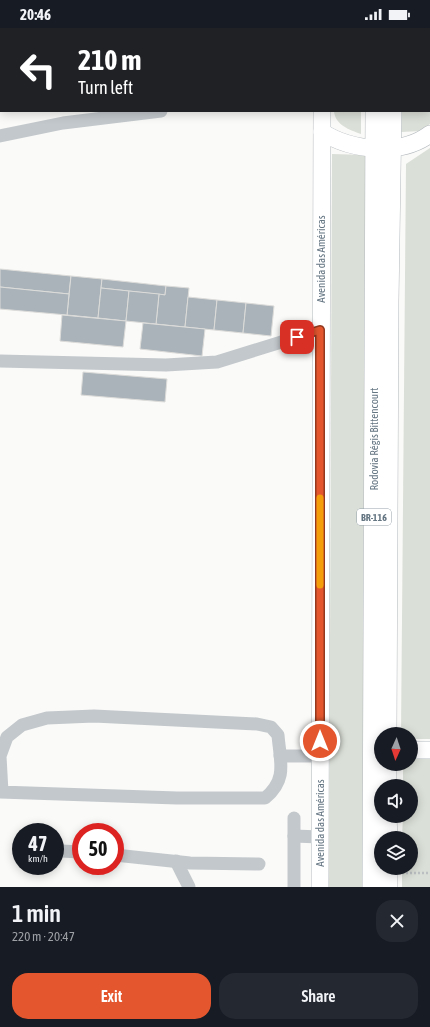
<!DOCTYPE html>
<meta charset="utf-8">
<style>
:root{--surface:#171b24;--page:#242831;--text:#f1f3f6;--muted:#9ea1a6;--accent:#e4572e}
body{margin:0;font-family:"Asap Condensed",sans-serif;background:var(--page);color:var(--text);height:100vh;display:flex;flex-direction:column;font-size:15px;white-space:nowrap}
*{box-sizing:border-box;margin:0}
p{font-size:13px;color:var(--muted)}
.icon{flex:none;width:22px;height:22px;fill:none;stroke:currentColor;stroke-width:2;stroke-linecap:round;stroke-linejoin:round}
.map{position:relative;height:859px;overflow:hidden}
.panel{display:flex;flex-direction:column;background:var(--surface);flex:1}
.panel>*{flex:none}
.banner{position:absolute;left:0px;top:0px;width:430px;height:84px;box-shadow:0 2px 10px #0003;background:#202124;color:#fff;overflow:hidden}
.needle{width:26px;rotate:183deg}
.buttons{position:absolute;left:374px;top:699px;display:grid;gap:8px}
.buttons a{display:grid;place-items:center;width:44px;height:44px;border-radius:50%;background:var(--surface);box-shadow:0 2px 10px #0003;font-size:20px}
.speed{position:absolute;left:12px;top:795px;display:flex;gap:8px;font-size:20px;font-weight:700;text-align:center}
.speed>*{display:grid;place-content:center;width:52px;height:52px;border-radius:50%;background:var(--surface);box-shadow:0 2px 10px #0003;line-height:1}
.speed small{font-size:10px;font-weight:400}
.speed .limit{border:6px solid #d22;background:#fff;color:#111}
.pin{position:absolute;display:grid;place-items:center;width:34px;height:34px;color:#fff;margin:-17px;border-radius:8px;box-shadow:0 2px 6px #0006}
.me{position:absolute;width:44px;margin:-22px;rotate:0deg;stroke-linejoin:round;filter:drop-shadow(0 0 3px #0008)}
.turn{display:flex;align-items:center;gap:14px;height:84px;padding:0 12px;font-size:18px}
.turn .icon{width:52px;height:52px;stroke-width:2.5}
.turn b{display:block;font-size:28px;line-height:34px}
.round{display:grid;place-items:center;flex:none;width:42px;height:42px;border-radius:16px;background:var(--page)}
.headline{display:flex;align-items:center;justify-content:space-between;height:68px;padding:0 12px}
h1{font-size:24px;font-weight:600;line-height:30px}
.cta{display:flex;gap:8px;margin-top:auto;padding:8px 12px}
.cta a{flex:1;height:46px;border-radius:16px;background:var(--accent);color:#fff;font-size:16px;font-weight:600;line-height:46px;text-align:center}
.cta a+a{background:var(--page);color:var(--text)}
.status{display:flex;justify-content:space-between;align-items:center;height:28px;padding:0 20px;background:var(--surface);direction:ltr}
.status svg{height:11px;fill:currentColor}
.map>svg:first-child{display:block}
.green{fill:#dadfd7}
.building{fill:#aab3b9;stroke:#dcdcda}
.lines{fill:none;stroke-linecap:round;stroke-linejoin:round}
.major-casing{stroke:#b5babe;stroke-width:18}
.highway-casing{stroke:#b4b9bd;stroke-width:20}
.path{stroke:#bbbfc2;stroke-width:2.5;stroke-dasharray:2 2;stroke-linecap:butt}
.minor{stroke:#c3c8cc;stroke-width:13}
.major{stroke:#fff;stroke-width:17}
.highway{stroke:#fff;stroke-width:19}
.route-casing{stroke:#94391e;stroke-width:10}
.route{stroke:#e4572e;stroke-width:7}
.slow{stroke:#f59e0b;stroke-width:7}
.labels{text-anchor:middle;stroke-width:4;stroke-linejoin:round;paint-order:stroke}
.shield{fill:#fff;stroke:#939fa8;stroke-width:1}
.shield-label{font-size:10px;font-weight:bold;fill:#657683}
.street-label{font-size:11px;fill:#657683;stroke:#fff}
</style>
<div class="status"><b>20:46</b><svg viewBox="0 0 49 12"><path d="M0 12V9h3v3zM5 12V6h3v6zM10 12V3h3v9zM15 12V0h3v12zM26 1h20v11H26zM47 4h2v5h-2z"/></svg></div>
<div class="map">
<svg width="430" height="859" viewBox="0 0 430 859">
<rect width="100%" height="100%" fill="#fafaf8"/>
<g class="green">
<polygon points="401,0 430,0 430,96 421,103 401,104 401,83 429,83 429,1"/>
<path d="M334 83H361V106C350 102 335 97 334 83Z"/>
<polygon points="430,120 430,711 411,711 411,706 401,706 406,136"/>
<polygon points="332,126 365,127 365,859 329,859"/>
<polygon points="411,731 430,731 430,859 402,859 402,840 411,840 411,810 402,810 403,788 411,788 411,758 403,758 403,736 411,736"/>
</g>
<g class="building">
<polygon points="0,0 266,0 266,1 1,1 0,38"/>
<polygon points="0,241 71,248 69,266 0,259"/>
<polygon points="71,248 102,251 98,290 67,287"/>
<polygon points="102,251 166,258 165,267 101,260"/>
<polygon points="166,258 189,260 185,299 156,296 159,266 165,267"/>
<polygon points="0,259 69,266 67,287 0,281"/>
<polygon points="101,260 129,263 126,293 98,290"/>
<polygon points="129,263 159,266 156,296 126,293"/>
<polygon points="188,269 217,272 214,302 185,299"/>
<polygon points="217,272 246,275 243,305 214,302"/>
<polygon points="246,275 274,278 271,308 243,305"/>
<polygon points="62,287 126,293 123,319 60,313"/>
<polygon points="143,295 205,301 202,328 140,321"/>
<polygon points="83,344 167,351 165,374 81,367"/>
</g>
<g class="lines">
<defs>
<g id="major">
<polyline points="323,1 323,0"/>
<path d="M322 104C352 123 401 128 430 106"/>
<polyline points="411,722 430,722"/>
<polyline points="320,859 322,83"/>
</g>
<g id="highway">
<polyline points="374,0 374,1"/>
<polyline points="391,0 391,1"/>
<polyline points="387,706 389,274 392,83"/>
<polyline points="387,736 387,758"/>
<polyline points="387,788 388,810"/>
<polyline points="388,840 388,859"/>
<polyline points="372,859 375,83"/>
</g>
</defs>
<use href="#major" class="major-casing"/>
<use href="#highway" class="highway-casing"/>
<polyline class="path" points="402,845 430,845"/>
<g class="minor">
<polyline points="285,1 285,0"/>
<polyline points="0,108 63,95 161,83"/>
<polyline points="0,333 166,337 217,334 320,302"/>
<polyline points="280,728 320,728"/>
<path d="M0 764 177 770H265C288 751 280 733 278 707L271 699 257 696 94 688 47 690 22 697 7 709 0 728 2 764"/>
<polyline points="294,808 320,809"/>
<polyline points="61,823 81,824"/>
<polyline points="115,827 190,835 259,836"/>
<polyline points="176,833 189,859"/>
<polyline points="294,859 294,790"/>
</g>
<use href="#major" class="major"/>
<use href="#highway" class="highway"/>
</g>
<g class="lines">
<defs>
<polyline id="route" points="297,309 320,302 320,713"/>
</defs>
<use href="#route" class="route-casing"/>
<use href="#route" class="route"/>
<polyline class="slow" points="320,470 320,557"/>
</g>
<g class="labels">
<rect class="shield" x="357" y="481" width="34" height="16" rx="3"/>
<g class="shield-label">
<text x="374" y="493">BR-116</text>
</g>
<g class="street-label">
<text transform="translate(321 231) rotate(-90)" y="4">Avenida das Américas</text>
<text transform="translate(374 411) rotate(-90)" y="4">Rodovia Régis Bittencourt</text>
<text transform="translate(320 795) rotate(-90)" y="4">Avenida das Américas</text>
</g>
</g>
</svg>
<div class="buttons">
<a><svg class="needle" viewBox="-14 -14 28 28"><path d="M0-13l5 13h-10z" fill="#e53935"/><path d="M0 13l5-13h-10z" fill="#9ea1a6"/></svg></a>
<a><svg class="icon" aria-label="sound" viewBox="0 0 24 24"><path d="M4 9h4l5-4v14l-5-4H4zM17 9q2 3 0 6"/></svg></a>
<a><svg class="icon" aria-label="layers" viewBox="0 0 24 24"><path d="M12 4l9 5-9 5-9-5zM3 14l9 5 9-5"/></svg></a>
</div>
<div class="speed"><div>47<small>km/h</small></div><div class="limit">50</div></div>
<div class="pin" style="left:297px;top:309px;background:#d93025"><svg class="icon" aria-label="arrive" viewBox="0 0 24 24"><path d="M6 21V4h12l-3 4 3 4H6"/></svg></div>
<svg class="me" style="left:320px;top:713px" viewBox="-20 -20 40 40"><circle r="17" fill="#e4572e" stroke="#fff" stroke-width="3"/><path d="M0-11L8 9 0 5-8 9z" fill="#fff"/></svg>
<div class="banner">
<div class="turn"><svg class="icon" aria-label="left" viewBox="0 0 24 24"><path d="M17 20v-9H6M10 6l-5 5 5 5"/></svg><div><b>210 m</b>Turn left</div></div>
</div>
</div>
<section class="panel">
<div class="headline"><div><h1>1 min</h1><p>220 m · 20:47</p></div><a class="round"><svg class="icon" aria-label="close" viewBox="0 0 24 24"><path d="M6 6l12 12M18 6L6 18"/></svg></a></div>
<div class="cta"><a>Exit</a><a>Share</a></div>
</section>
